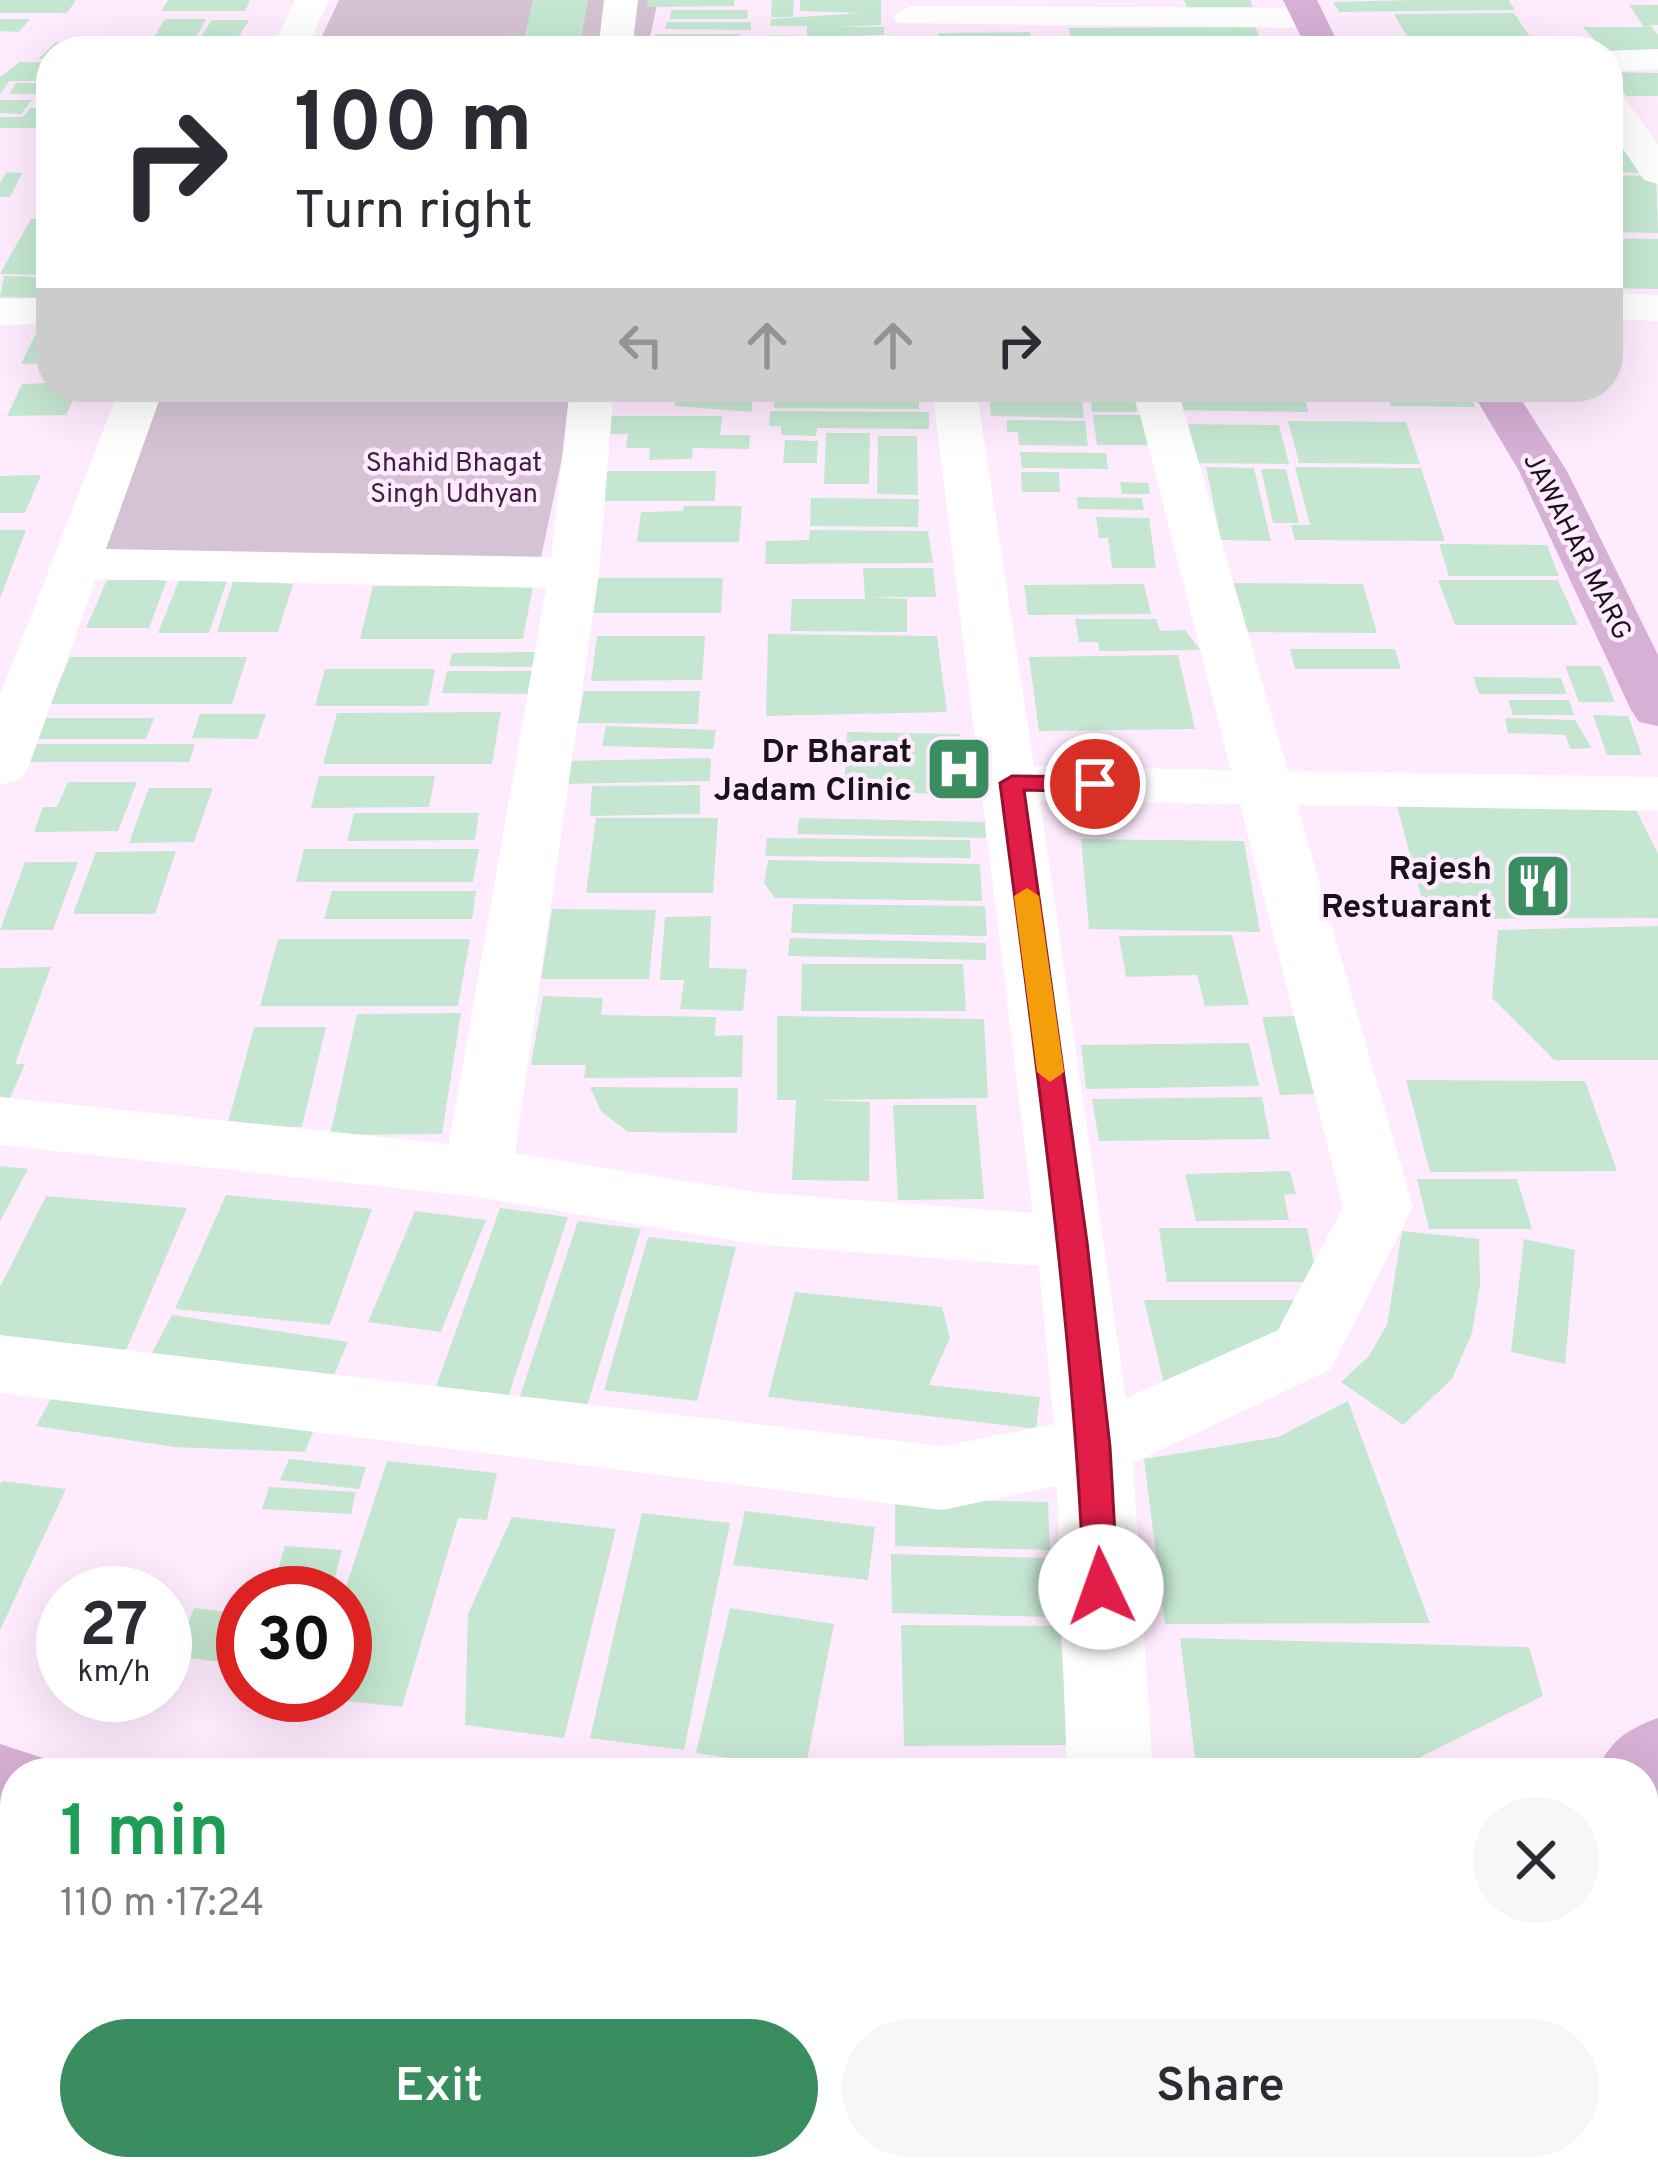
<!DOCTYPE html>
<meta charset="utf-8">
<style>
:root{--surface:#fff;--page:#f7f7f7;--text:#2b2b33;--muted:#7c7c81;--accent:#398d5f}
body{margin:0;font-family:Overpass,sans-serif;background:var(--page);color:var(--text);height:100vh;display:flex;flex-direction:column;font-size:45px;white-space:nowrap}
*{box-sizing:border-box;margin:0}
p{font-size:39px;color:var(--muted)}
.icon{flex:none;width:66px;height:66px;fill:none;stroke:currentColor;stroke-width:2;stroke-linecap:round;stroke-linejoin:round}
.map{position:relative;flex:1;overflow:hidden}
.sheet{position:absolute;left:0px;top:1758px;width:1659px;height:423px;display:flex;flex-direction:column;background:var(--surface);border-radius:48px 48px 0 0;box-shadow:0 12px 48px #0002}
.sheet>*{flex:none}
.hud{position:absolute;left:36px;top:36px;width:1587px;height:366px;border-radius:48px;box-shadow:0 12px 48px #0002;background:#fff;color:var(--text);overflow:hidden}
.speed{position:absolute;left:36px;top:1566px;display:flex;gap:24px;font-size:60px;font-weight:700;text-align:center}
.speed>*{display:grid;place-content:center;width:156px;height:156px;border-radius:50%;background:var(--surface);box-shadow:0 12px 48px #0002;line-height:1}
.speed small{font-size:30px;font-weight:400}
.speed .limit{border:18px solid #d22;background:#fff;color:#111}
.pin{position:absolute;display:grid;place-items:center;width:102px;height:102px;color:#fff;margin:-51px;border:6px solid #fff;border-radius:50%;box-shadow:0 3px 12px #0007}
.me{position:absolute;width:132px;margin:-66px;rotate:357deg;stroke-linejoin:round;filter:drop-shadow(0 0 9px #0008)}
.turn{display:flex;align-items:center;gap:42px;height:252px;padding:0 60px;font-size:54px}
.turn .icon{width:156px;height:156px;stroke-width:2.5}
.turn b{display:block;font-size:84px;line-height:102px}
.lanes{display:flex;align-items:center;height:114px;padding:0 60px;background:#0003;justify-content:center;gap:60px;direction:ltr}
.lanes .off{opacity:.35}
.round{display:grid;place-items:center;flex:none;width:126px;height:126px;border-radius:63px;background:var(--page)}
.summary{display:flex;align-items:center;justify-content:space-between;height:204px;padding:0 60px}
h1{font-size:72px;font-weight:600;line-height:90px;color:#1e9e55}
.button{display:flex;gap:24px;margin-top:auto;padding:24px 60px}
.button a{flex:1;height:138px;border-radius:72px;background:var(--accent);color:#fff;font-size:48px;font-weight:600;line-height:138px;text-align:center}
.button a+a{background:var(--page);color:var(--text)}
.map>svg:first-child{display:block}
.green{fill:#d5c3d4}
.building{fill:#c5e7d1}
.lines{fill:none;stroke-linecap:round;stroke-linejoin:round}
.minor{fill:#fff;fill-rule:evenodd}
.major{fill:#d6b0d5;fill-rule:evenodd}
.route{fill:#e11d48;stroke:#92132f;stroke-width:3}
.slow{fill:#f59e0b}
.labels{text-anchor:middle;stroke-width:9;stroke-linejoin:round;paint-order:stroke}
.far-park-label{font-size:27px;fill:#411d41;stroke:#ffebfe}
.far-street-label{font-size:27px;fill:#1a121a;stroke:#ffebfe}
.poi-label{font-size:33px;font-weight:bold;fill:#1a121a;stroke:#ffebfe;text-anchor:end}
</style>
<div class="map">
<svg width="1658" height="2180" viewBox="0 0 1658 2180">
<rect width="100%" height="100%" fill="#ffebfe"/>
<g class="green">
<polygon points="339,0 658,0 647,51 315,51"/>
<polygon points="158,387 577,387 538,572 78,558"/>
</g>
<g class="building">
<polygon points="0,0 76,0 67,13 0,13"/>
<polygon points="168,0 250,0 245,11 161,11"/>
<polygon points="533,0 588,0 579,51 521,51"/>
<polygon points="648,0 734,0 734,6 647,7"/>
<polygon points="772,0 794,0 793,17 771,17"/>
<polygon points="800,0 881,0 881,25 836,27 884,27 884,35 845,36 884,37 885,51 838,51 841,44 771,45 770,35 807,36 807,26 770,26 771,19 861,13 800,11"/>
<polygon points="1184,0 1250,0 1253,7 1187,8"/>
<polygon points="1411,0 1508,0 1515,10 1339,12 1333,2"/>
<polygon points="1629,5 1658,5 1658,25 1650,25 1658,35 1658,55 1608,55 1583,27 1644,27"/>
<polygon points="671,10 748,10 747,19 670,19"/>
<polygon points="1514,13 1535,44 1412,45 1394,14"/>
<polygon points="0,19 30,19 19,32 0,31"/>
<polygon points="165,19 206,19 195,39 153,39"/>
<polygon points="212,20 249,20 238,38 200,38"/>
<polygon points="667,22 751,22 751,30 665,29"/>
<polygon points="1255,27 1266,51 1075,51 1068,28"/>
<polygon points="1030,32 1032,40 985,42 1031,43 1033,51 940,51 938,33"/>
<polygon points="655,34 740,34 740,51 653,51"/>
<polygon points="56,42 87,43 82,51 51,51 51,59 38,59"/>
<polygon points="20,62 51,62 51,81 9,81 0,94 0,77"/>
<polygon points="1613,72 1658,73 1658,96 1626,96"/>
<polygon points="16,83 51,83 51,94 9,94"/>
<polygon points="0,100 32,100 21,114 0,113"/>
<polygon points="30,108 51,108 50,128 0,128 0,117 23,117"/>
<polygon points="1608,140 1627,140 1646,173 1608,172"/>
<polygon points="7,172 22,173 10,197 0,197 0,182"/>
<polygon points="1608,175 1656,176 1658,233 1608,232"/>
<polygon points="31,219 51,219 51,275 0,274"/>
<polygon points="1608,238 1658,239 1658,289 1608,288"/>
<polygon points="4,276 51,277 51,298 0,297"/>
<polygon points="51,334 51,363 21,364 35,335"/>
<polygon points="51,383 79,387 66,415 7,416 22,384"/>
<polygon points="677,387 753,387 752,412 675,406"/>
<polygon points="775,387 919,387 919,409 774,408"/>
<polygon points="1078,387 1133,387 1137,412 1092,412 1090,393 1078,393"/>
<polygon points="1321,387 1382,387 1384,397 1324,396"/>
<polygon points="1386,393 1470,394 1475,407 1391,406"/>
<polygon points="989,396 1082,397 1084,418 991,416"/>
<polygon points="1166,397 1305,399 1308,412 1168,410"/>
<polygon points="770,411 929,412 929,429 817,428 816,436 781,435 781,426 769,426"/>
<polygon points="1093,415 1152,415 1157,445 1097,445"/>
<polygon points="607,416 722,416 720,435 750,435 749,449 693,448 692,459 649,460 650,448 626,448 628,434 604,434"/>
<polygon points="1007,420 1085,421 1088,446 1019,445 1018,432 1007,432"/>
<polygon points="1288,421 1406,422 1420,464 1299,463"/>
<polygon points="1170,424 1279,425 1289,464 1177,463"/>
<polygon points="826,433 870,433 869,484 824,484"/>
<polygon points="878,436 917,436 918,495 877,494"/>
<polygon points="785,440 818,441 817,463 783,463"/>
<polygon points="1020,452 1106,453 1108,469 1022,468"/>
<polygon points="1206,467 1254,468 1271,541 1221,540"/>
<polygon points="1295,467 1421,468 1445,541 1295,540 1291,525 1310,525"/>
<polygon points="1261,469 1286,469 1299,523 1273,523"/>
<polygon points="598,471 716,471 715,501 593,501"/>
<polygon points="1021,472 1059,472 1060,492 1022,492"/>
<polygon points="41,475 25,513 0,513 0,476"/>
<polygon points="1120,482 1148,483 1150,494 1122,494"/>
<polygon points="1077,497 1142,498 1144,510 1078,509"/>
<polygon points="811,498 919,499 918,527 810,526"/>
<polygon points="684,506 742,506 739,542 637,542 641,512 683,511"/>
<polygon points="1096,517 1149,518 1156,568 1112,568 1108,538 1099,538"/>
<polygon points="0,530 26,530 0,598"/>
<polygon points="810,530 928,531 933,563 765,564 766,541 809,540"/>
<polygon points="1439,544 1547,545 1559,576 1449,576"/>
<polygon points="863,568 933,568 936,597 871,597 907,599 907,632 790,631 792,599 865,599"/>
<polygon points="234,578 293,584 278,632 217,632"/>
<polygon points="587,578 723,578 721,613 581,613"/>
<polygon points="107,580 167,580 149,628 86,628"/>
<polygon points="179,580 227,580 209,633 158,633"/>
<polygon points="1438,580 1558,580 1578,625 1455,625"/>
<polygon points="1227,583 1363,584 1377,633 1239,632"/>
<polygon points="1144,584 1151,614 1028,615 1024,585"/>
<polygon points="373,586 533,586 523,639 360,639"/>
<polygon points="1075,619 1156,619 1160,631 1185,630 1200,650 1099,651 1098,642 1079,642"/>
<polygon points="768,634 937,636 947,712 766,716"/>
<polygon points="597,636 705,636 702,680 591,681"/>
<polygon points="1290,649 1395,649 1401,669 1295,669"/>
<polygon points="538,652 536,667 449,666 452,653"/>
<polygon points="1178,655 1195,729 1039,731 1029,657"/>
<polygon points="70,657 247,657 232,704 50,704"/>
<polygon points="1565,666 1601,666 1615,702 1579,702"/>
<polygon points="325,669 435,669 428,706 315,706"/>
<polygon points="447,671 542,671 538,694 442,693"/>
<polygon points="1473,677 1561,678 1567,694 1479,694"/>
<polygon points="584,691 700,691 698,724 578,723"/>
<polygon points="1508,700 1569,700 1574,715 1513,715"/>
<polygon points="501,712 492,764 323,764 337,713"/>
<polygon points="200,714 266,714 257,739 192,738"/>
<polygon points="1593,715 1628,716 1642,755 1607,755"/>
<polygon points="36,718 154,718 146,739 26,739"/>
<polygon points="1505,718 1575,720 1592,748 1571,749 1565,735 1508,733"/>
<polygon points="606,726 716,730 713,749 602,746"/>
<polygon points="847,732 960,734 962,794 844,792"/>
<polygon points="37,744 195,744 189,762 30,762"/>
<polygon points="711,758 710,781 561,784 564,761"/>
<polygon points="319,776 435,776 429,807 311,808"/>
<polygon points="68,782 137,782 118,831 34,832 43,807 57,807"/>
<polygon points="700,785 700,814 590,816 592,786"/>
<polygon points="149,788 213,788 194,842 129,843"/>
<polygon points="1397,806 1634,806 1658,854 1658,918 1427,919"/>
<polygon points="354,813 479,813 475,840 347,841"/>
<polygon points="596,818 718,818 713,893 586,893"/>
<polygon points="799,818 985,822 986,838 797,834"/>
<polygon points="767,838 970,840 971,858 765,856"/>
<polygon points="1081,839 1244,841 1260,932 1089,929"/>
<polygon points="304,849 479,849 473,882 296,882"/>
<polygon points="176,851 155,914 73,914 96,852"/>
<polygon points="768,860 980,864 982,901 775,898 764,883"/>
<polygon points="25,862 78,862 53,930 0,930"/>
<polygon points="332,891 476,891 472,919 324,919"/>
<polygon points="793,904 985,906 987,936 791,933"/>
<polygon points="552,909 656,910 649,979 541,979"/>
<polygon points="711,916 709,968 747,969 743,1011 680,1009 684,980 660,980 665,917"/>
<polygon points="1658,926 1658,1060 1554,1060 1492,998 1498,930"/>
<polygon points="1232,935 1249,1005 1205,1006 1197,975 1126,977 1119,936"/>
<polygon points="790,938 986,943 986,960 788,956"/>
<polygon points="278,939 470,939 458,1006 260,1006"/>
<polygon points="802,964 963,964 966,1011 801,1011"/>
<polygon points="51,967 15,1064 25,1064 8,1102 0,1101 0,968"/>
<polygon points="543,996 603,998 601,1015 716,1017 715,1036 743,1035 742,1077 584,1078 586,1065 531,1065"/>
<polygon points="461,1013 442,1134 330,1135 357,1014"/>
<polygon points="777,1016 984,1019 988,1098 815,1100 870,1102 869,1181 792,1180 796,1100 777,1100"/>
<polygon points="1296,1016 1316,1094 1280,1095 1262,1017"/>
<polygon points="254,1027 326,1027 302,1127 227,1126"/>
<polygon points="1249,1043 1259,1086 1086,1089 1081,1045"/>
<polygon points="1406,1080 1585,1081 1617,1171 1430,1172"/>
<polygon points="590,1087 738,1088 737,1133 628,1132 601,1111"/>
<polygon points="1262,1097 1270,1139 1099,1141 1092,1099"/>
<polygon points="893,1105 976,1105 984,1199 898,1200"/>
<polygon points="0,1166 28,1169 0,1221"/>
<polygon points="1290,1171 1296,1194 1284,1195 1289,1220 1196,1221 1185,1174"/>
<polygon points="1417,1179 1517,1179 1532,1229 1429,1229"/>
<polygon points="226,1195 372,1209 330,1325 175,1309"/>
<polygon points="46,1196 187,1208 124,1355 0,1344 0,1287"/>
<polygon points="500,1208 568,1217 503,1412 430,1403"/>
<polygon points="415,1211 486,1220 441,1332 368,1322"/>
<polygon points="578,1221 641,1229 580,1429 512,1420"/>
<polygon points="1159,1228 1307,1228 1318,1282 1167,1282"/>
<polygon points="1402,1231 1479,1239 1480,1285 1472,1333 1452,1379 1403,1425 1341,1382 1369,1356 1387,1325"/>
<polygon points="648,1237 736,1247 697,1401 604,1390"/>
<polygon points="1524,1239 1575,1250 1565,1364 1511,1352"/>
<polygon points="795,1292 942,1307 950,1338 929,1385 1040,1397 1036,1429 768,1397"/>
<polygon points="1144,1300 1301,1300 1314,1322 1165,1388"/>
<polygon points="172,1315 348,1342 325,1396 144,1368"/>
<polygon points="55,1391 317,1422 305,1452 174,1447 36,1426"/>
<polygon points="1348,1401 1430,1623 1165,1624 1144,1459 1278,1437"/>
<polygon points="289,1459 366,1467 359,1489 280,1480"/>
<polygon points="387,1461 497,1473 487,1520 458,1518 402,1707 320,1698 345,1695 344,1593"/>
<polygon points="2,1481 66,1489 0,1630 0,1485"/>
<polygon points="269,1487 356,1492 351,1514 262,1509"/>
<polygon points="895,1499 1048,1502 1050,1550 895,1546"/>
<polygon points="745,1511 875,1527 868,1580 733,1565"/>
<polygon points="642,1513 730,1523 684,1750 590,1738"/>
<polygon points="512,1517 616,1529 564,1738 465,1725 468,1614"/>
<polygon points="285,1546 342,1550 331,1593 271,1593"/>
<polygon points="891,1554 1051,1558 1053,1617 892,1613"/>
<polygon points="194,1608 243,1614 243,1665 175,1656"/>
<polygon points="730,1608 834,1624 805,1770 696,1753"/>
<polygon points="901,1625 1060,1626 1068,1745 904,1746"/>
<polygon points="1180,1638 1529,1647 1543,1696 1388,1773 1197,1773"/>
<polygon points="453,2166 583,2166 658,2175 657,2180 449,2180"/>
</g>
<g class="lines">
<g class="minor">
<polygon points="295,0 329,0 305,51 271,51"/>
<polygon points="604,0 638,0 632,51 598,51"/>
<polygon points="910,6 1308,8 1325,18 1308,28 898,23 893,16"/>
<polygon points="1658,49 1658,69 1608,71 1608,51 1602,51"/>
<polygon points="1608,90 1621,93 1658,145 1658,184 1644,180 1608,127"/>
<polygon points="1608,293 1658,295 1658,321 1608,319"/>
<polygon points="51,298 51,324 0,325 0,299"/>
<path d="M120 387H164L106 549 551 557 570 387H614L599 573 515 1153 753 1192 1033 1213 932 387H976L1034 766 1231 770 1133 387H1177L1288 771 1658 777V811L1297 805 1413 1207 1330 1370 1133 1463 1153 1773H1067L1057 1486 942 1510 0 1393V1335L942 1446 1054 1424 1039 1266 753 1244 478 1197 0 1145V1097L449 1144 546 588 96 579 28 768 20 780 0 785V695ZM1040 801 1240 804 1343 1207 1278 1330 1126 1398Z"/>
<polygon points="1039,2166 1137,2166 1134,2180 1036,2180"/>
</g>
<g class="major">
<polygon points="1283,0 1317,0 1342,51 1308,51"/>
<polygon points="1469,387 1513,387 1567,471 1658,655 1658,726 1639,722 1631,710 1519,471"/>
<path d="M1658 1718V1805L1644 1811V1773H1596C1610 1741 1625 1730 1658 1718Z"/>
<polygon points="0,1744 46,1759 52,1773 15,1773 15,1827 0,1824"/>
<polygon points="0,1842 15,1845 15,1931 0,1928"/>
<polygon points="1658,1883 1658,1971 1644,1972 1644,1884"/>
<polygon points="1644,2118 1658,2119 1658,2180 1522,2180 1516,2166 1644,2166"/>
</g>
</g>
<path class="route" d="M1012 776 1095 777 1106 784 1095 792 1024 790 1087 1242 1110 1447 1118 1587 1113 1597H1089L1084 1587C1073 1317 1034 1050 1000 783Z"/>
<polygon class="slow" points="1027,888 1039,896 1064,1072 1050,1082 1037,1072 1014,896"/>
<defs>
<symbol id="hospital-square" viewBox="-11 -11 22 22"><rect x="-9" y="-9" width="18" height="18" rx="4" fill="#398d5f" stroke="#ffebfe"/><path d="M-5-5h3v3.5h4V-5h3V5h-3V1.5h-4V5h-3Z" fill="#fff"/></symbol>
<symbol id="restaurant-square" viewBox="-11 -11 22 22"><rect x="-9" y="-9" width="18" height="18" rx="4" fill="#398d5f" stroke="#ffebfe"/><path d="M-5-6h1v4h1v-4h1v4h1v-4h1v5L-1.5 .5V6h-2V.5L-5-1ZM5-6V6H3V1.5H1.5Q1.5-4 5-6Z" fill="#fff"/></symbol>
</defs>
<g fill-rule="evenodd">
<use href="#hospital-square" x="921" y="731" width="76" height="76"/>
<use href="#restaurant-square" x="1500" y="848" width="76" height="76"/>
</g>
<g class="labels">
<g class="far-park-label">
<text x="454" y="471">Shahid Bhagat<tspan x="454" dy="31">Singh Udhyan</tspan></text>
</g>
<g class="far-street-label">
<text transform="translate(1578 546) rotate(63)" y="9">JAWAHAR MARG</text>
</g>
<g class="poi-label">
<text x="912" y="762">Dr Bharat<tspan x="912" dy="38">Jadam Clinic</tspan></text>
<text x="1492" y="879">Rajesh<tspan x="1492" dy="38">Restuarant</tspan></text>
</g>
</g>
</svg>
<div class="speed"><div>27<small>km/h</small></div><div class="limit">30</div></div>
<div class="pin" style="left:1095px;top:784px;background:#d93025"><svg class="icon" aria-label="arrive" viewBox="0 0 24 24"><path d="M6 21V4h12l-3 4 3 4H6"/></svg></div>
<svg class="me" style="left:1101px;top:1587px" viewBox="-20 -20 40 40"><circle r="19" fill="#fff"/><path d="M0-13L10 11 0 6-10 11z" fill="#e11d48"/></svg>
<div class="hud">
<div class="turn"><svg class="icon" aria-label="right" viewBox="0 0 24 24"><path d="M7 20v-9h11M14 6l5 5-5 5"/></svg><div><b>100 m</b>Turn right</div></div>
<div class="lanes"><svg class="icon off" aria-label="left" viewBox="0 0 24 24"><path d="M17 20v-9H6M10 6l-5 5 5 5"/></svg><svg class="icon off" aria-label="ahead" viewBox="0 0 24 24"><path d="M12 20V5M6 11l6-6 6 6"/></svg><svg class="icon off" aria-label="ahead" viewBox="0 0 24 24"><path d="M12 20V5M6 11l6-6 6 6"/></svg><svg class="icon" aria-label="right" viewBox="0 0 24 24"><path d="M7 20v-9h11M14 6l5 5-5 5"/></svg></div>
</div>
<section class="sheet">
<div class="summary"><div><h1>1 min</h1><p>110 m · 17:24</p></div><a class="round"><svg class="icon" aria-label="close" viewBox="0 0 24 24"><path d="M6 6l12 12M18 6L6 18"/></svg></a></div>
<div class="button"><a>Exit</a><a>Share</a></div>
</section>
</div>
